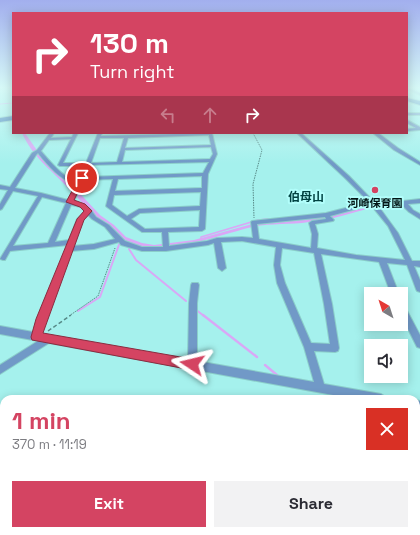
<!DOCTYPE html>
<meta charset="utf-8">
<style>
:root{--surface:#fff;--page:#f2f2f3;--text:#2b2b33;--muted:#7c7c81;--accent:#d44462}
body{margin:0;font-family:"Space Grotesk","Noto Sans JP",sans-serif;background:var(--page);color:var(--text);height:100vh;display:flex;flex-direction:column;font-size:15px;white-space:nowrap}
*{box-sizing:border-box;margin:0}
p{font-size:13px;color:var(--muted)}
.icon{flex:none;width:22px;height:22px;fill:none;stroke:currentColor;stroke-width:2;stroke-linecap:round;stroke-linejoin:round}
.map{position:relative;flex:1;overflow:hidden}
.sheet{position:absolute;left:0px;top:395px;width:420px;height:140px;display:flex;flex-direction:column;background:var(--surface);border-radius:12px 12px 0 0;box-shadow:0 2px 10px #0003}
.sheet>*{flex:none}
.hud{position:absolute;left:12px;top:12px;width:396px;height:122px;border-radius:0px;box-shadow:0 2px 10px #0003;background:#d44462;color:#fff;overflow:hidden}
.needle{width:26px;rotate:321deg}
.fabs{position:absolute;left:364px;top:287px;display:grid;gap:8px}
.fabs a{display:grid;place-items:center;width:44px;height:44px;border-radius:0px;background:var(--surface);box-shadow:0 2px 10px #0003;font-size:20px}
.pin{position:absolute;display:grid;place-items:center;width:34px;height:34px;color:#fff;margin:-17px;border:2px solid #fff;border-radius:50%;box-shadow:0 1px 4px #0007}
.me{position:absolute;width:44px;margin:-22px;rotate:280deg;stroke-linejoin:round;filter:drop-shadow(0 0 3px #0008)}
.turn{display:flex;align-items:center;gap:14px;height:84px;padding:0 12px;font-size:18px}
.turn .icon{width:52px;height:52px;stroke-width:2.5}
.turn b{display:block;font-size:28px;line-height:34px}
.lanes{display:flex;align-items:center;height:38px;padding:0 12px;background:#0003;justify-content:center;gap:20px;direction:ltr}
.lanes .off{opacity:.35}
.round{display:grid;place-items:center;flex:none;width:42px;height:42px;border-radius:0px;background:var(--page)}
.overview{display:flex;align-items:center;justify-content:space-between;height:68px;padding:0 12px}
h1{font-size:24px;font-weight:700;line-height:30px;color:var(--accent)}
.cta{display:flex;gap:8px;margin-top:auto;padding:8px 12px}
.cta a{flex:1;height:46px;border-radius:0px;background:var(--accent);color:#fff;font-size:16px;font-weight:700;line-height:46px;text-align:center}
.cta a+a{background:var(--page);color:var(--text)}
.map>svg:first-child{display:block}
.water{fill:#d9a8f6}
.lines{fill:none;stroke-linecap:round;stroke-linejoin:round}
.stream-far3{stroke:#d9a8f6;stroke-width:1}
.stream-far2{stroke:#d9a8f6;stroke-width:1.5}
.stream-far1{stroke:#d9a8f6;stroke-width:2}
.stream{stroke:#d9a8f6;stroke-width:2.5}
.minor-casing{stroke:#8bceca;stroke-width:2}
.secondary-casing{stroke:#8bceca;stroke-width:2}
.path-far1{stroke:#578987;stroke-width:1;stroke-dasharray:1.5 1;stroke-linecap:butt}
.path{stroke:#578987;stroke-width:1.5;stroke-dasharray:4 2.5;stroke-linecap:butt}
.minor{fill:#7199c7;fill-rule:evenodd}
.secondary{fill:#3674b7;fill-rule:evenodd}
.rail-casing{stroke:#1a3736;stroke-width:4.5}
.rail{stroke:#b2fefb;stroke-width:3;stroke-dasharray:10;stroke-linecap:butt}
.route{fill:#d44462;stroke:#8a2c40}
.poi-dot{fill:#d44462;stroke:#b2fefb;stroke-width:1.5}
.labels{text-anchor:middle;stroke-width:4;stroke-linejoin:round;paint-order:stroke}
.far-poi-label{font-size:11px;font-weight:bold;fill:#001414;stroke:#b2fefb}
.far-neighbourhood-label{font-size:12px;font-weight:bold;fill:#004241;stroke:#b2fefb}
</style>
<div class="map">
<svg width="420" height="535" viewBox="0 0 420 535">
<rect width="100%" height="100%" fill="#a5f1ed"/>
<path class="water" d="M22 133H25L43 159 70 183 100 215 114 225 126 237 142 243 154 245 194 240 256 223 324 216 372 205 374 207C352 213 331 220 309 222 290 225 270 223 252 227 219 235 170 255 137 246 113 240 86 205 68 188 50 168 34 159 22 133Z"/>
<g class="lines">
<polyline class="stream-far3" points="0,104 13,103"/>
<polyline class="stream-far2" points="201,239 201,237 258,220 268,219"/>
<g class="stream-far1">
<polyline points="129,249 136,260 186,301"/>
<polyline points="195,309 204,316"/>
<polyline points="78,311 100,297 120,242"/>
</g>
<g class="stream">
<polyline points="203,315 257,357"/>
<polyline points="265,365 277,375"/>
</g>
<defs>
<g id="minor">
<polygon points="0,88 4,88 0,89"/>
<polygon points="407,88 410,88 420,93 420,95 407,89"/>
<rect x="407" y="113" width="13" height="2"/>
<polygon points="407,120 420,127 420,130 407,131 407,129 416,128 407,123"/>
<path d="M50 133H54L51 138 72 137 74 133H78L63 163H86L98 133H102L101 136 212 133 217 154 208 174 205 229 202 231 168 232 169 246 207 241 217 238 242 237 253 238 251 222 252 221 326 213 369 202 345 178 297 133H301L349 176 376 204 420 199V203L408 204 413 210 420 214V219L409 212 402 205 379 207 398 233 412 261H420V267L414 266 420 280V292L417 291 416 289 407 265 387 263 399 294H391L379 262 321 254 332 304 339 348 338 351 335 352 314 351 324 384 381 394 384 396 386 399H355L49 343 0 374V365L38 341 0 334V326L33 332 37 319 68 245 10 251 5 260H3L0 259 38 196 13 191 2 209 0 210V204L8 190 0 189V185L10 187 32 153 37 150ZM209 135 211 145 125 148 128 138ZM100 138H124L117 162 91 163ZM71 139 58 165 60 166H85L78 183C63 177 51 163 41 151L49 140ZM211 147 213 154 210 159 122 162 125 150ZM38 153C49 167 60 179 77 186L68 200 41 193 15 188 36 155ZM209 162 203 173 85 177 90 165ZM202 176V188L115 191 118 179ZM113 179 106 206 107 207 142 232H162L163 247H142L125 241 109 225 96 217 91 210 85 205 73 202 81 189 84 180ZM201 192 200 206 139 209 127 216 112 205 114 195ZM42 197 66 203 48 243 13 246ZM71 205 81 207 85 212 77 219 69 240 55 242ZM371 205 388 226 405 260 356 255 317 248 318 234 315 224 333 221 334 220 330 216ZM200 210 199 227 145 229 131 219 140 213ZM88 215 92 219 105 227 115 239 94 244 73 246 83 220ZM325 217 326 219 312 221 309 223 312 234 311 248 259 239 257 224ZM242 241 276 247 274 265 277 283 304 347 314 382 197 361V303L199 285 198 283H192L191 285 189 303 188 360 41 334 45 319 71 251 94 249 119 242 121 245 142 251H166L208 245 214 243 218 268 222 271 226 268 221 242ZM282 248 314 253 324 304 330 344 311 343 285 283 280 265Z"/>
<polygon points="373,133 378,133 398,148 420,162 420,165 394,150"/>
<polygon points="401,304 404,305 420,335 420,348 417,347 401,315"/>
<polygon points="416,400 420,401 420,411 416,410"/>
</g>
<g id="secondary">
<polygon points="407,98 420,101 420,105 407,101"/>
<polygon points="13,116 13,120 0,122 0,118"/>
</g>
</defs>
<use href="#minor" class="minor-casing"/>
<use href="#secondary" class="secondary-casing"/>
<g class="path-far1">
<polyline points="253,133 262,150 253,184 254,218"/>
<polyline points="69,316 98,296 115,248"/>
</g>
<g class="path">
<polyline points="48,331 71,315"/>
<polyline points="416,516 420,516"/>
<polyline points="257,531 257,535"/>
<polyline points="136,535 191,531"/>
</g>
<use href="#minor" class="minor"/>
<use href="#secondary" class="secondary"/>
<defs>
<g id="rail">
<polyline points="416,503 420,503"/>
<polyline points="0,531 4,530"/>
</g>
</defs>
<use href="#rail" class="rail-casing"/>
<use href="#rail" class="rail"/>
</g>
<linearGradient id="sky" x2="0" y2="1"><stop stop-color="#a2afee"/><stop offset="0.54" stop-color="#d6f9f7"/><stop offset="1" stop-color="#d6f9f7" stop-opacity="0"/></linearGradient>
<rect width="420" height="163" fill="url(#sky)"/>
<polygon class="route" points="82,176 85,178 74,200 85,204 92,211 84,220 43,333 192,359 196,360 198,364 196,368 192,370 32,340 31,337 36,319 77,219 84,211 80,207 66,202 79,178"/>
<circle class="poi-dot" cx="375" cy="190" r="4"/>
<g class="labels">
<g class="far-poi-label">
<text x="375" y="207">河崎保育園</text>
</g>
<g class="far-neighbourhood-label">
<text x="306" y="201">伯母山</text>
</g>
</g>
</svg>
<div class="fabs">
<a><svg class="needle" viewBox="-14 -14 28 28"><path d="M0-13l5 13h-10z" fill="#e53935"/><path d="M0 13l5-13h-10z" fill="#7c7c81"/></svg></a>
<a><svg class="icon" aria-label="sound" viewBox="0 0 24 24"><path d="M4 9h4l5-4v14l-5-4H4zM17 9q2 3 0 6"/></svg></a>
</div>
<div class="pin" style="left:82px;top:178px;background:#d93025"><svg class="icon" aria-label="arrive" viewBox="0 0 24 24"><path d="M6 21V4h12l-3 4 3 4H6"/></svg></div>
<svg class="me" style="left:192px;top:364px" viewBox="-20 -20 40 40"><path d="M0-17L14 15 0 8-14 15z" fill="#d44462" stroke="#fff" stroke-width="4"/></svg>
<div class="hud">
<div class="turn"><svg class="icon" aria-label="right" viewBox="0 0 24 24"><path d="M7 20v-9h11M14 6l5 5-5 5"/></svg><div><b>130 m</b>Turn right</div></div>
<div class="lanes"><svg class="icon off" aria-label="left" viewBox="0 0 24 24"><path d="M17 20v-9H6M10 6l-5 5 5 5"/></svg><svg class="icon off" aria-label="ahead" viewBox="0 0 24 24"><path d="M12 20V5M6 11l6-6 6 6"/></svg><svg class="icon" aria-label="right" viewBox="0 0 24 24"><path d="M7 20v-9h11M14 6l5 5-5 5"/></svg></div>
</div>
<section class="sheet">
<div class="overview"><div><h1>1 min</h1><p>370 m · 11:19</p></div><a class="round" style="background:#d93025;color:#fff"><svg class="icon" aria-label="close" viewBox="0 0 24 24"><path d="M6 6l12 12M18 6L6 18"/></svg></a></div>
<div class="cta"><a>Exit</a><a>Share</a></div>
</section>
</div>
